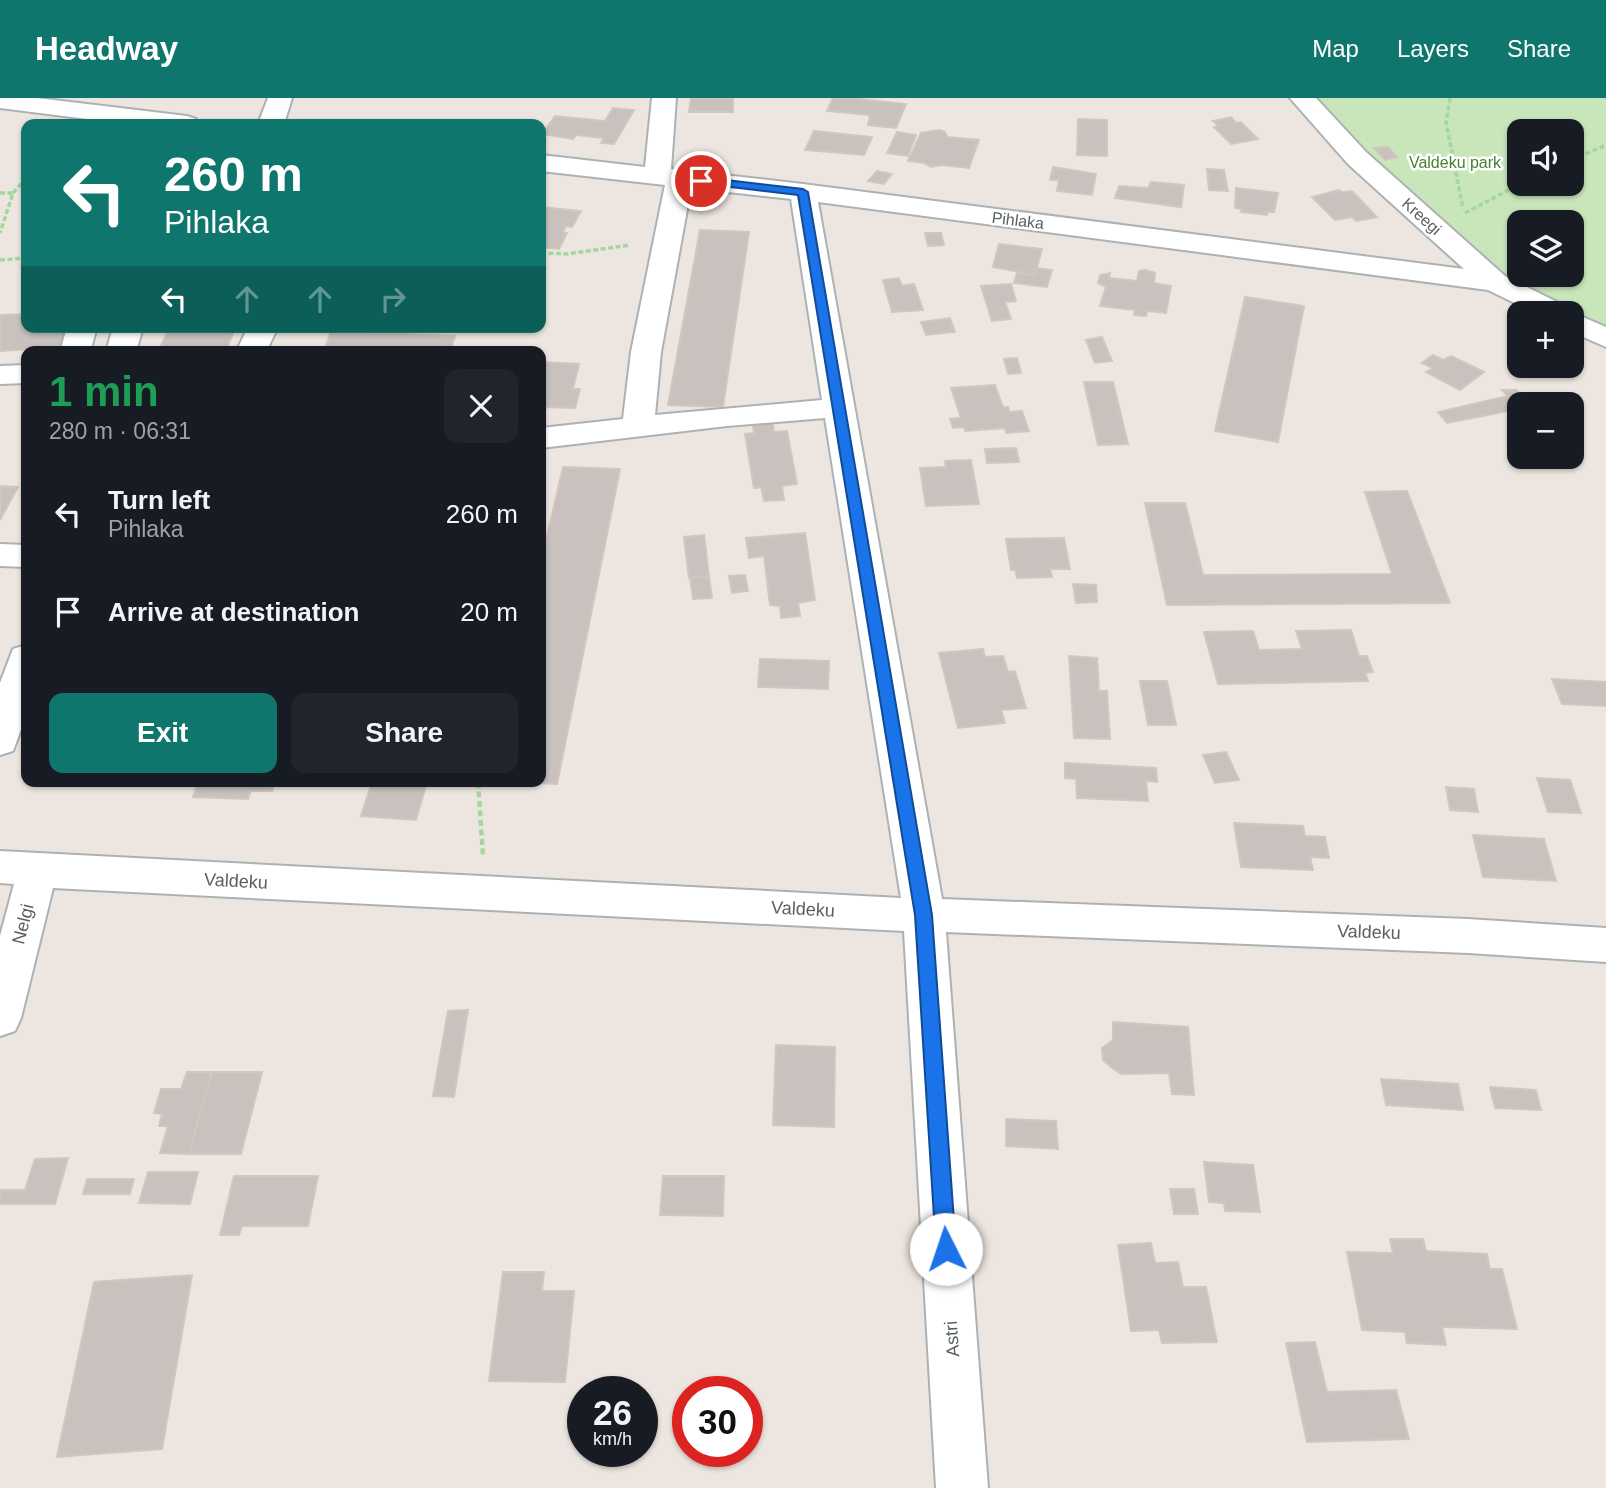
<!DOCTYPE html>
<meta charset="utf-8">
<style>
:root{--surface:#171b24;--page:#20242c;--text:#f1f3f6;--muted:#9ea1a6;--accent:#0f766e}
body{margin:0;font-family:Arial,sans-serif;background:var(--page);color:var(--text);height:100vh;display:flex;flex-direction:column;font-size:26px;white-space:nowrap}
*{box-sizing:border-box;margin:0}
p{font-size:23px;color:var(--muted)}
.icon{flex:none;width:38px;height:38px;fill:none;stroke:currentColor;stroke-width:2;stroke-linecap:round;stroke-linejoin:round}
.map{position:relative;flex:1;overflow:hidden}
.side{position:absolute;left:21px;top:248px;width:525px;height:441px;display:flex;flex-direction:column;background:var(--surface);border-radius:14px;box-shadow:0 2px 5px #0004}
.side>*{flex:none}
.top-card{position:absolute;left:21px;top:21px;width:525px;height:214px;border-radius:14px;box-shadow:0 2px 5px #0004;background:#0f766e;color:#fff;overflow:hidden}
.tools{position:absolute;left:1507px;top:21px;display:grid;gap:14px}
.tools a{display:grid;place-items:center;width:77px;height:77px;border-radius:14px;background:var(--surface);box-shadow:0 2px 5px #0004;font-size:35px}
.speed{position:absolute;left:567px;top:1278px;display:flex;gap:14px;font-size:35px;font-weight:700;text-align:center}
.speed>*{display:grid;place-content:center;width:91px;height:91px;border-radius:50%;background:var(--surface);box-shadow:0 2px 5px #0004;line-height:1}
.speed small{font-size:18px;font-weight:400}
.speed .limit{border:10px solid #d22;background:#fff;color:#111}
.pin{position:absolute;display:grid;place-items:center;width:60px;height:60px;color:#fff;margin:-30px;border:4px solid #fff;border-radius:50%;box-shadow:0 2px 7px #0007}
.me{position:absolute;width:77px;margin:-38px;rotate:356deg;stroke-linejoin:round;filter:drop-shadow(0 0 5px #0008)}
.turn{display:flex;align-items:center;gap:24px;height:147px;padding:0 28px;font-size:32px}
.turn .icon{width:91px;height:91px;stroke-width:2.5}
.turn b{display:block;font-size:49px;line-height:60px}
.lanes{display:flex;align-items:center;height:66px;padding:0 28px;background:#0003;justify-content:center;gap:35px;direction:ltr}
.lanes .off{opacity:.35}
.round{display:grid;place-items:center;flex:none;width:74px;height:74px;border-radius:14px;background:var(--page)}
.headline{display:flex;align-items:center;justify-content:space-between;height:119px;padding:0 28px}
h1{font-size:42px;font-weight:600;line-height:52px;color:#1e9e55}
.action{display:flex;gap:14px;margin-top:auto;padding:14px 28px}
.action a{flex:1;height:80px;border-radius:14px;background:var(--accent);color:#fff;font-size:28px;font-weight:600;line-height:80px;text-align:center}
.action a+a{background:var(--page);color:var(--text)}
ul{padding:0;list-style:none}
li{display:flex;align-items:center;gap:21px;height:98px;padding:0 28px}
li div{flex:1}
li b{display:block;font-size:26px}
li em{font-style:normal}
header{display:flex;align-items:center;gap:42px;box-sizing:border-box;height:98px;padding:0 35px;background:var(--accent);color:#fff}
header strong{font-size:33px}
nav{display:flex;gap:38px;margin-inline-start:auto;font-size:24px}
.map>svg:first-child{display:block}
.green{fill:#c9e6bb;fill-rule:evenodd}
.building{fill:#c8c1be;stroke:#d2c6bf;stroke-width:2}
.lines{fill:none;stroke-linecap:round;stroke-linejoin:round}
.minor-casing{stroke:#acb2b4;stroke-width:4}
.path-far1{stroke:#a2d89e;stroke-width:3.5;stroke-dasharray:5 2.5;stroke-linecap:butt}
.path{stroke:#a2d89e;stroke-width:4.5;stroke-dasharray:6 3.5;stroke-linecap:butt}
.minor{fill:#fff;fill-rule:evenodd}
.route{fill:#1a73e8;stroke:#114b97;stroke-width:2}
.labels{text-anchor:middle;stroke-width:5;stroke-linejoin:round;paint-order:stroke}
.far-park-label{font-size:16px;fill:#478231;stroke:#fff}
.far-street-label{font-size:16px;fill:#596062;stroke:#fff}
.street-label{font-size:18px;fill:#596062;stroke:#fff}
</style>
<header>
<strong>Headway</strong>
<nav><a>Map</a><a>Layers</a><a>Share</a></nav>
</header>
<div class="map">
<svg width="1606" height="1390" viewBox="0 0 1606 1390">
<rect width="100%" height="100%" fill="#ede6e0"/>
<path class="green" d="M1302 0H1606V240L1572 223V215H1557L1495 184ZM1519 33H1572V86H1519ZM1519 124H1572V177H1519Z"/>
<g class="building">
<polygon points="691,0 733,0 733,14 689,14"/>
<polygon points="833,0 850,0 906,6 896,30 868,27 870,17 827,13"/>
<polygon points="613,10 634,12 614,46 601,45 604,40 576,37 573,41 542,36 555,18 605,23"/>
<polygon points="1231,19 1236,25 1241,24 1258,41 1231,46 1214,29 1219,28 1213,23"/>
<polygon points="1078,21 1107,22 1107,58 1077,57"/>
<polygon points="939,32 945,34 947,39 979,42 969,70 941,67 931,69 924,65 908,63 921,35"/>
<polygon points="814,33 872,39 864,57 805,52"/>
<polygon points="897,34 916,37 908,58 887,55"/>
<polygon points="1388,49 1397,59 1385,62 1374,50"/>
<polygon points="1053,69 1096,76 1092,97 1057,93 1059,82 1050,82"/>
<polygon points="1207,71 1224,72 1228,93 1209,92"/>
<polygon points="877,73 892,76 884,86 868,83"/>
<polygon points="1151,84 1184,87 1181,109 1115,100 1119,88 1148,90"/>
<polygon points="1236,90 1278,95 1274,114 1267,114 1267,117 1241,114 1242,111 1235,110"/>
<polygon points="1339,92 1342,94 1352,93 1377,119 1356,123 1352,119 1335,122 1312,99"/>
<polygon points="541,109 581,113 572,129 566,128 563,134 567,135 559,151 541,149"/>
<polygon points="700,132 749,134 723,309 668,307"/>
<polygon points="925,135 941,135 944,147 928,148"/>
<polygon points="999,146 1042,151 1035,177 993,169"/>
<polygon points="1037,170 1052,172 1047,189 1014,185 1017,175 1035,177"/>
<polygon points="1146,172 1155,175 1154,185 1171,188 1166,215 1147,213 1146,218 1134,217 1135,212 1100,208 1106,189 1098,185 1100,177 1110,175 1109,180 1137,183 1139,173"/>
<polygon points="899,180 902,188 914,186 923,212 892,214 883,182"/>
<polygon points="1011,186 1016,203 1005,204 1011,221 992,223 981,188"/>
<polygon points="1245,199 1304,208 1278,344 1215,333"/>
<polygon points="26,216 26,229 70,229 64,249 0,253 0,217"/>
<polygon points="950,220 955,234 926,237 921,224"/>
<polygon points="179,229 234,229 234,233 225,254 158,254 168,233 177,232"/>
<polygon points="331,233 455,238 450,254 324,254"/>
<polygon points="1102,239 1112,263 1095,265 1086,242"/>
<polygon points="1433,257 1443,262 1451,258 1484,274 1460,292 1426,274 1433,270 1422,265"/>
<polygon points="1017,260 1021,275 1008,276 1004,261"/>
<polygon points="541,264 579,266 573,291 580,291 575,310 541,309"/>
<polygon points="1084,284 1113,284 1128,346 1098,347"/>
<polygon points="995,287 1003,309 1008,309 1010,314 1022,313 1029,333 1006,335 1005,330 965,333 964,329 953,330 950,321 961,320 951,290"/>
<polygon points="1502,292 1516,292 1530,306 1519,306 1519,311 1447,325 1438,314 1508,298"/>
<polygon points="772,321 774,334 787,333 797,386 782,388 784,402 764,403 761,389 754,390 745,336 754,335 752,322"/>
<polygon points="1016,350 1019,364 987,365 985,351"/>
<polygon points="971,362 979,406 926,408 920,370 946,369 945,363"/>
<polygon points="563,369 620,371 557,686 518,684 541,684 541,464"/>
<polygon points="0,388 18,389 0,422"/>
<polygon points="1407,393 1450,505 1167,507 1145,405 1185,405 1203,477 1392,476 1365,394"/>
<polygon points="805,435 815,502 798,505 800,518 781,520 780,508 770,507 764,458 749,460 746,440"/>
<polygon points="704,437 709,478 689,480 684,439"/>
<polygon points="1064,440 1070,471 1050,471 1052,479 1017,480 1015,472 1011,472 1006,441"/>
<polygon points="745,477 748,493 732,495 729,478"/>
<polygon points="709,479 712,500 693,501 690,480"/>
<polygon points="1073,486 1096,487 1097,504 1076,505"/>
<polygon points="1351,532 1359,558 1367,558 1373,574 1365,575 1368,583 1218,586 1204,534 1253,533 1259,552 1302,551 1296,533"/>
<polygon points="983,551 985,559 1003,558 1008,574 1015,573 1026,610 1001,612 1005,625 958,630 939,555"/>
<polygon points="1069,558 1097,560 1099,593 1107,593 1110,641 1074,640"/>
<polygon points="760,561 829,563 828,591 758,589"/>
<polygon points="1552,581 1606,584 1606,608 1562,606"/>
<polygon points="1140,583 1167,583 1176,627 1148,627"/>
<polygon points="1226,654 1239,682 1215,685 1203,657"/>
<polygon points="1065,665 1156,670 1157,684 1146,683 1148,703 1077,700 1076,681 1065,680"/>
<polygon points="1537,680 1570,682 1581,715 1548,714"/>
<polygon points="198,684 275,684 272,693 251,693 248,701 193,699"/>
<polygon points="372,684 427,684 416,722 361,718"/>
<polygon points="1446,689 1474,691 1478,714 1450,712"/>
<polygon points="1234,725 1303,728 1305,738 1325,739 1329,760 1310,759 1313,772 1241,769"/>
<polygon points="1473,737 1544,741 1556,783 1483,779"/>
<polygon points="468,912 454,999 433,998 448,913"/>
<polygon points="1113,924 1188,929 1194,997 1172,996 1169,975 1121,976 1111,969 1103,962 1102,950 1113,942"/>
<polygon points="776,947 835,949 834,1029 773,1027"/>
<polygon points="187,974 212,974 189,1056 160,1055 168,1028 159,1028 162,1016 154,1015 161,991 181,991"/>
<polygon points="212,974 262,974 241,1056 189,1056"/>
<polygon points="1381,981 1458,986 1463,1012 1386,1007"/>
<polygon points="1490,989 1536,992 1541,1012 1495,1010"/>
<polygon points="1006,1021 1056,1023 1058,1051 1006,1048"/>
<polygon points="68,1060 55,1106 0,1106 1,1092 25,1092 35,1061"/>
<polygon points="1204,1064 1253,1067 1260,1114 1225,1113 1224,1105 1209,1104"/>
<polygon points="148,1074 198,1074 190,1106 139,1105"/>
<polygon points="234,1078 318,1078 308,1128 242,1128 239,1137 220,1137"/>
<polygon points="663,1078 724,1078 723,1118 660,1117"/>
<polygon points="87,1081 134,1081 130,1096 83,1096"/>
<polygon points="1170,1091 1194,1091 1198,1116 1174,1116"/>
<polygon points="1390,1141 1423,1141 1426,1153 1487,1156 1490,1171 1502,1171 1517,1231 1442,1229 1446,1247 1407,1245 1405,1234 1362,1232 1347,1154 1393,1155"/>
<polygon points="1151,1145 1155,1165 1178,1164 1183,1189 1206,1189 1217,1244 1162,1245 1159,1232 1131,1233 1118,1147"/>
<polygon points="503,1174 544,1174 542,1193 574,1193 565,1284 489,1283"/>
<polygon points="192,1177 162,1351 57,1359 94,1184"/>
<polygon points="1315,1244 1327,1294 1396,1292 1409,1341 1307,1344 1286,1245"/>
</g>
<g class="lines">
<defs>
<g id="minor">
<polygon points="0,0 37,0 187,18 196,21 200,26 127,26 0,10"/>
<polygon points="268,0 292,0 284,26 258,26"/>
<path d="M652 0H676L671 71 803 86 1464 171 1348 66 1290 0H1316L1366 54 1505 178 1567 209 1571 214 1606 229V249L1572 234V215H1535L1488 192 818 104 942 801 1468 821 1606 830V864L1468 855 946 834 988 1390H936L904 833 53 790 21 920 15 933 0 938V838L14 786 0 785V753L901 800 825 320 727 328 541 350V330L623 321 631 254 665 87 541 73V57L645 69ZM691 90 791 101 822 302 655 317 661 254Z"/>
<polygon points="67,229 97,229 90,254 60,254"/>
<polygon points="113,229 143,229 136,254 106,254"/>
<polygon points="248,229 278,229 266,254 236,254"/>
<polygon points="26,267 26,285 0,286 0,268"/>
<polygon points="0,446 26,447 26,469 0,468"/>
<polygon points="26,547 26,618 13,653 0,657 0,585 13,551"/>
</g>
</defs>
<use href="#minor" class="minor-casing"/>
<g class="path-far1">
<polyline points="1450,0 1446,24 1463,111"/>
<polyline points="1572,62 1606,47"/>
<polyline points="0,95 13,95 0,135"/>
<polyline points="13,95 26,80"/>
<polyline points="1465,115 1520,86"/>
<polyline points="541,155 567,156 630,147"/>
<polyline points="0,162 26,160"/>
</g>
<polyline class="path" points="478,684 483,757"/>
<use href="#minor" class="minor"/>
</g>
<polygon class="route" points="701,79 803,91 808,94 932,817 956,1151 953,1157 946,1160 939,1157 936,1151 915,817 798,97 697,85 697,80"/>
<g class="labels">
<g class="far-park-label">
<text x="1455" y="70">Valdeku park</text>
</g>
<g class="far-street-label">
<text transform="translate(1422 118) rotate(42)" y="6">Kreegi</text>
<text transform="translate(1018 122) rotate(7)" y="6">Pihlaka</text>
</g>
<g class="street-label">
<text transform="translate(236 783) rotate(3)" y="6">Valdeku</text>
<text transform="translate(803 811) rotate(3)" y="6">Valdeku</text>
<text transform="translate(23 826) rotate(-76)" y="6">Nelgi</text>
<text transform="translate(1369 834) rotate(2)" y="6">Valdeku</text>
<text transform="translate(952 1241) rotate(-94)" y="6">Astri</text>
</g>
</g>
</svg>
<div class="tools">
<a><svg class="icon" aria-label="sound" viewBox="0 0 24 24"><path d="M4 9h4l5-4v14l-5-4H4zM17 9q2 3 0 6"/></svg></a>
<a><svg class="icon" aria-label="layers" viewBox="0 0 24 24"><path d="M12 4l9 5-9 5-9-5zM3 14l9 5 9-5"/></svg></a>
<a>+</a>
<a>−</a>
</div>
<div class="speed"><div>26<small>km/h</small></div><div class="limit">30</div></div>
<div class="pin" style="left:701px;top:83px;background:#d93025"><svg class="icon" aria-label="arrive" viewBox="0 0 24 24"><path d="M6 21V4h12l-3 4 3 4H6"/></svg></div>
<svg class="me" style="left:946px;top:1151px" viewBox="-20 -20 40 40"><circle r="19" fill="#fff"/><path d="M0-13L10 11 0 6-10 11z" fill="#1a73e8"/></svg>
<div class="top-card">
<div class="turn"><svg class="icon" aria-label="left" viewBox="0 0 24 24"><path d="M17 20v-9H6M10 6l-5 5 5 5"/></svg><div><b>260 m</b>Pihlaka</div></div>
<div class="lanes"><svg class="icon" aria-label="left" viewBox="0 0 24 24"><path d="M17 20v-9H6M10 6l-5 5 5 5"/></svg><svg class="icon off" aria-label="ahead" viewBox="0 0 24 24"><path d="M12 20V5M6 11l6-6 6 6"/></svg><svg class="icon off" aria-label="ahead" viewBox="0 0 24 24"><path d="M12 20V5M6 11l6-6 6 6"/></svg><svg class="icon off" aria-label="right" viewBox="0 0 24 24"><path d="M7 20v-9h11M14 6l5 5-5 5"/></svg></div>
</div>
<section class="side">
<div class="headline"><div><h1>1 min</h1><p>280 m · 06:31</p></div><a class="round"><svg class="icon" aria-label="close" viewBox="0 0 24 24"><path d="M6 6l12 12M18 6L6 18"/></svg></a></div>
<ul>
<li><svg class="icon" aria-label="left" viewBox="0 0 24 24"><path d="M17 20v-9H6M10 6l-5 5 5 5"/></svg><div><b>Turn left</b><p>Pihlaka</p></div><em>260 m</em></li>
<li><svg class="icon" aria-label="arrive" viewBox="0 0 24 24"><path d="M6 21V4h12l-3 4 3 4H6"/></svg><div><b>Arrive at destination</b></div><em>20 m</em></li>
</ul>
<div class="action"><a>Exit</a><a>Share</a></div>
</section>
</div>
